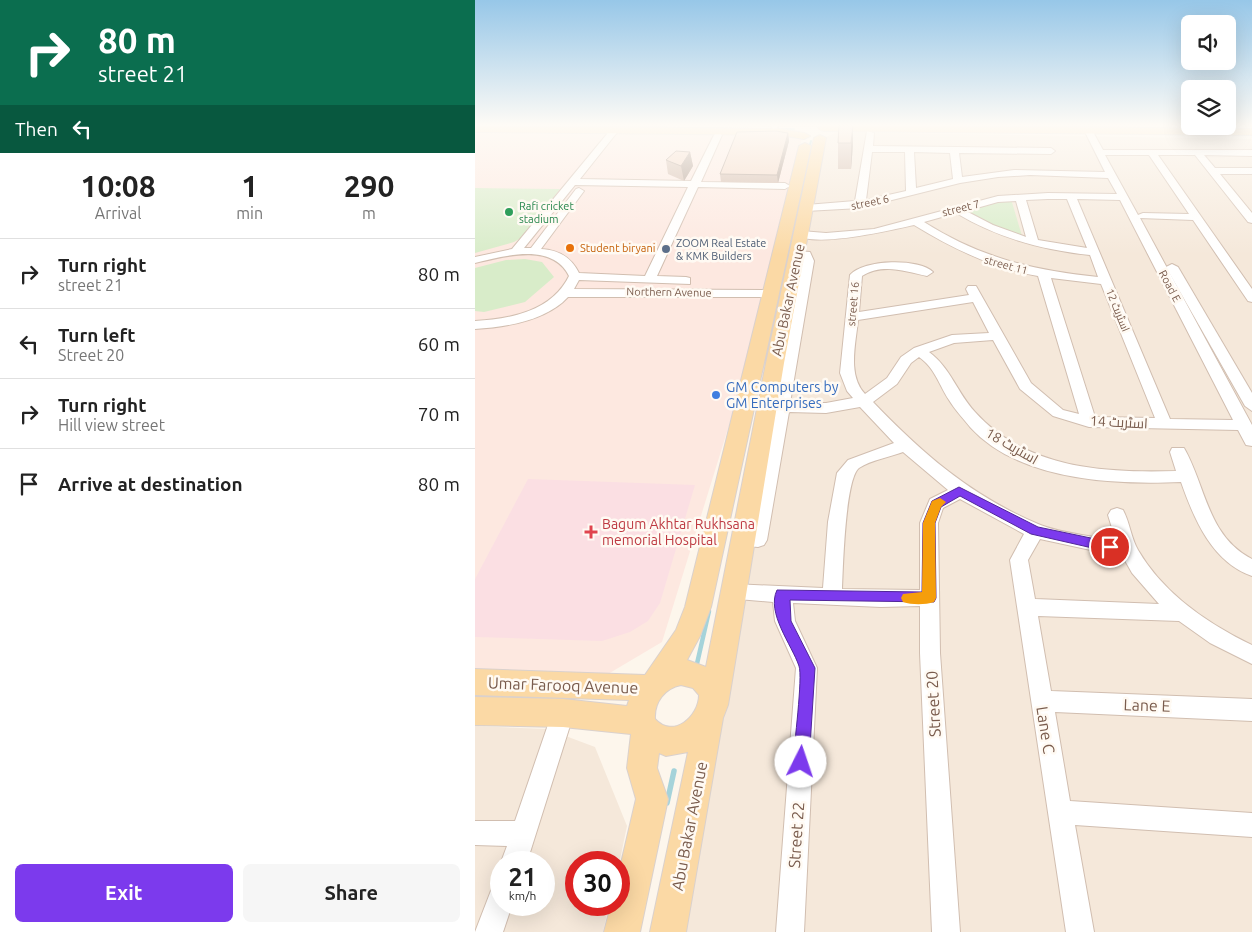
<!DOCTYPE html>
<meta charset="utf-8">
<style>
:root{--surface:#fff;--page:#f6f6f6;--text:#222;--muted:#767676;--line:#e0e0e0;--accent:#7c3aed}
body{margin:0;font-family:Ubuntu,Cairo,sans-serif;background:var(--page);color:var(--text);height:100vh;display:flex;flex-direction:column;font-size:19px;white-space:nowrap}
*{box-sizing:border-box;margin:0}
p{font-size:16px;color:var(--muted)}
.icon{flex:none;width:28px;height:28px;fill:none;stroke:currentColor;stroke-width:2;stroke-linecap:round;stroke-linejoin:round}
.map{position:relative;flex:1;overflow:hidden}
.panel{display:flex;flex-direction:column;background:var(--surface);width:475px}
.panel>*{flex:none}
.banner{background:#0b6e4f;color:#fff;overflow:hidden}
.fabs{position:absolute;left:706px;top:15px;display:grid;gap:10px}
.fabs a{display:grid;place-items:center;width:55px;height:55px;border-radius:8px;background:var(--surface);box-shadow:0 5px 20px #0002;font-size:25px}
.speed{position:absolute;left:15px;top:851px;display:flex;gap:10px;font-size:25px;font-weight:700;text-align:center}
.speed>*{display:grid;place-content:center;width:65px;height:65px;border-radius:50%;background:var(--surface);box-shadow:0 5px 20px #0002;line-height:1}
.speed small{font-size:12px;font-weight:400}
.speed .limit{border:8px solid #d22;background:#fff;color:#111}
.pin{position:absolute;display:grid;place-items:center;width:42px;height:42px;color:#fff;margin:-21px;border:2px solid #fff;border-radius:50%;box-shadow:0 1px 5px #0007}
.me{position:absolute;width:55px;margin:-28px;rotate:4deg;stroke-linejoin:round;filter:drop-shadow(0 0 4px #0008)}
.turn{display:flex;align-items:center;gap:18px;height:105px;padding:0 15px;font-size:22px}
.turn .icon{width:65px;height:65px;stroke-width:2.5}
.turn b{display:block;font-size:35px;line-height:42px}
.then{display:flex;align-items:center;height:48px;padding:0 15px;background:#0003;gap:10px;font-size:19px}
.eta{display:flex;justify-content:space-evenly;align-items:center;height:85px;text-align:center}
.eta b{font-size:30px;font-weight:700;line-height:35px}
.action{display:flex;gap:10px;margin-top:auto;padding:10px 15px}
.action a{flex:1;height:58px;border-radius:8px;background:var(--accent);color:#fff;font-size:20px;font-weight:700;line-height:58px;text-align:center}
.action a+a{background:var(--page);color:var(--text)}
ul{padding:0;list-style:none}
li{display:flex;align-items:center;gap:15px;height:70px;padding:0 15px;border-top:1px solid var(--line)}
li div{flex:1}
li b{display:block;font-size:19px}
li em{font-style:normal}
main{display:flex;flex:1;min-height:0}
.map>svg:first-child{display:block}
.residential{fill:#f5e8da;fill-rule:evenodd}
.commercial{fill:#fde8e0}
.medical{fill:#fbdfe3}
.green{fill:#d8ecc9}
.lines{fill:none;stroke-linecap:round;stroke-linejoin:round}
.stream-far3{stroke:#a5d3da;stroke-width:2}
.stream-far2{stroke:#a5d3da;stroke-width:2.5}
.stream-far1{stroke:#a5d3da;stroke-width:4.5}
.stream{stroke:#a5d3da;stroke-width:5.5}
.minor-casing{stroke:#d1beb0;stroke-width:2}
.major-casing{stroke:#dad1cd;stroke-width:2}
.minor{fill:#fff;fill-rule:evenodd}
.major{fill:#fbd9a5;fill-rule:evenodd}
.wall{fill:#d1b7a8}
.shaded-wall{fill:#aa9588}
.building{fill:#f3d5c3;stroke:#aa9588}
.route{fill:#7c3aed;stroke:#51269a}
.slow{fill:#f59e0b}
.leisure-dot{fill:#2e9e5b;stroke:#fffaf3;stroke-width:2}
.food-dot{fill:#e8710a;stroke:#fffaf3;stroke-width:2}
.service-dot{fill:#5c6f8a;stroke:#fffaf3;stroke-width:2}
.shop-dot{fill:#3f7fe0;stroke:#fffaf3;stroke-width:2}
.health-dot{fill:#e0444e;stroke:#fffaf3;stroke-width:2}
.labels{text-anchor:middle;stroke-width:5;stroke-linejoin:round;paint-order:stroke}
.far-street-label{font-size:11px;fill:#7a5c4d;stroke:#fffaf3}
.far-leisure-label{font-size:11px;fill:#27864d;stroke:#fffaf3;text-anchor:start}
.far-service-label{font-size:11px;fill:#4e5e75;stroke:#fffaf3;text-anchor:start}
.far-food-label{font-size:11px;fill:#c56008;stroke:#fffaf3;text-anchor:start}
.street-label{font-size:14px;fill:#7a5c4d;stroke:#fffaf3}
.shop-label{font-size:14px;fill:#366cbe;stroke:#fffaf3;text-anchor:start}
.health-label{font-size:14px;fill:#be3a42;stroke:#fffaf3;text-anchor:start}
.near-street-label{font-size:16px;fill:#7a5c4d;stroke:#fffaf3}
</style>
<main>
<section class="panel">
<div class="banner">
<div class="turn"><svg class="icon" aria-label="right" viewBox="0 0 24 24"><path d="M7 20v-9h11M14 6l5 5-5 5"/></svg><div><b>80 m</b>street 21</div></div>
<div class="then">Then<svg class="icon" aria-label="left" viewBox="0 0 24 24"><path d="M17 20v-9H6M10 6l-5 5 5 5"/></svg></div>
</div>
<div class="eta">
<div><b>10:08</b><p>Arrival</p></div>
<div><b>1</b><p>min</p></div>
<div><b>290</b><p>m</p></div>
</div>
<ul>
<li><svg class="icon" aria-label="right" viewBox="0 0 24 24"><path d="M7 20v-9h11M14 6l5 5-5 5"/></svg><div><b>Turn right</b><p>street 21</p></div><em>80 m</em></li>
<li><svg class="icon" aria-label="left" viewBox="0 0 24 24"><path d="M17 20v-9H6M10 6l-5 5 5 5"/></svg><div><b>Turn left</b><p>Street 20</p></div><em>60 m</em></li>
<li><svg class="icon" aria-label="right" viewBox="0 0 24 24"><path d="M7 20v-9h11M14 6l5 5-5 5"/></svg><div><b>Turn right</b><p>Hill view street</p></div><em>70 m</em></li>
<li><svg class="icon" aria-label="arrive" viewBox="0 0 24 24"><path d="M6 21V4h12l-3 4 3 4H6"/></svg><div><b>Arrive at destination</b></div><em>80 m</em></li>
</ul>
<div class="action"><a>Exit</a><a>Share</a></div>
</section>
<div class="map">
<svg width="777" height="932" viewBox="0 0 777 932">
<rect width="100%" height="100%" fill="#fdf6ec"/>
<g class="residential">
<polygon points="178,125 497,125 497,129 391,128"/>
<polygon points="362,132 777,139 777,932 194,932 345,140"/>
<path d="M0 726 72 729 120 747 152 826 144 864 101 862V905H134L128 932H0ZM26 862H69V905H26Z"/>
</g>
<polygon class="commercial" points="0,131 314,135 327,139 303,228 276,354 187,642 133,674 0,670"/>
<polygon class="medical" points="53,479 220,485 185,603 173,621 155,632 127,641 0,637 0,579"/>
<g class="green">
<polygon points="0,188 85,189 51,235 39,242 0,253"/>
<polygon points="536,199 547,236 527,232 485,209"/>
<polygon points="50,259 67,262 79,277 50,302 9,312 0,311 0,268 31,260"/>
</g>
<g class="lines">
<g class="stream-far3">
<polyline points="30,126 278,129"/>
<polyline points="302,129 319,129"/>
<polyline points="334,149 336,141"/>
<polyline points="320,220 325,197"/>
</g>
<polyline class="stream-far2" points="318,230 320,219"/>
<polyline class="stream-far1" points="221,668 234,611"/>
<polyline class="stream" points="192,803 199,771"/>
<defs>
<g id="minor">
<polygon points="294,125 302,125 303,127 299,129"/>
<path d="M140 127 144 130 105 179 216 181 239 135 243 132 247 135 226 182 310 183 315 186 310 189 223 187 182 276 211 277 215 278V284L104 280 99 289 296 290 302 294 300 297H93C71 321 31 327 0 329V321C36 319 77 311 94 276 77 242 29 256 0 263V257L37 249 137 128ZM100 185 213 187 170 276 104 273C96 257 84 250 66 249L109 191 104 188 101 189 56 248H49Z"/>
<path d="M613 127 617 130 628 150H777V156L729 155 740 168H777V174H745L777 213V223L773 222 720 155H683L777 289V302L773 301 718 220 665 218 777 425V446L771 445 763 430 614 427 578 416 545 389 518 340 479 343 454 352C475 367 483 394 500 412 551 469 630 473 701 471L695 452 697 448H709C731 486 732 536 777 559V576C737 562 719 519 706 482 639 485 544 481 495 427 488 418 480 410 474 400 464 385 460 368 444 357L436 363 422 384 398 402C448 454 495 495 563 524 583 533 618 536 641 541L633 515 636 510 642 508 648 510C655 523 656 538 663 550 688 593 733 624 777 645V664L735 643 704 621 563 616 576 691 777 699V721L580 712 595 801 777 813V837L600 825 619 932H591L535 560 549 534 485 499 468 508 463 523 465 653 485 932H457L445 653V606L406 607 318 603 320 621 342 668 329 932H301L321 668 300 621 298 602 251 598 248 592 251 586 258 584 348 588 353 522 362 473 373 460 419 443 385 407 351 413 314 412 292 540 289 545 283 547 262 545 259 540 262 535 276 533 299 412 287 410 285 407 287 404 301 402 305 377 298 375 296 372 298 369 307 368 327 261 326 257 316 254 322 251 335 252 339 261 315 403H351L378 398 372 391 365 373 375 275C389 259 444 258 458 272L452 276C430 271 407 263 387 276L384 312 494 295 491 289 493 286H501L556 383 588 410 604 414 563 276C518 268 478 249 439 225 417 230 337 249 321 234L326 231 351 233 399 229 523 196 573 193 642 194 633 178 555 175 523 177 485 183 385 208 331 211 326 208 331 205 380 201 392 131 399 133 398 146 576 148 580 151 576 154 484 153 487 177 539 170 630 172 609 130ZM397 152H430L431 191 391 200ZM439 152 475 153 478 179 441 188ZM630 155H674L714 214 668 213 663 215ZM573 199H592L612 248 563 240 551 200ZM602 199 645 200 758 420 695 419ZM541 201 551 237 518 225 491 211 523 202ZM481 213C523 238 567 250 615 255L623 277C557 270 506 258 449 222ZM576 278 626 284 680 418 620 417ZM498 302 514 333 477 335 439 348 426 357 412 378 390 394C372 375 381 343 383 320ZM428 452 473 490 455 499 445 523V590L367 589C368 568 370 479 384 468 396 460 415 457 428 452ZM565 539 648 557 657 573 684 604 560 599 553 560Z"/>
<polygon points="697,264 703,267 777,393 777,411 770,406 691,267"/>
<polygon points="88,702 96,706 99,713 52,862 26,862 32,846 0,845 0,821 40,821 77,713 80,706"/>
<polygon points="26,884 26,905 37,905 28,932 0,932 17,888"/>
</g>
<g id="major">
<polygon points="364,125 777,129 777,135 348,131 343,128 347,125"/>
<polygon points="0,126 305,129 329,133 335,136 329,139 305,135 0,132"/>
<path d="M345 135 351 138 309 363 253 705 248 718 211 932H175L213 752 191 756 184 753 182 768 193 799 165 932H129L136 905H144V872L161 799 152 768 156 734 88 727 0 725V697L88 699 152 706 154 700 0 695V669L170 675 201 630 210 607 324 146 330 143 336 146 236 607 225 636 212 660 231 667 291 363 339 138ZM206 685 218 688 224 695C224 717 198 739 180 719 179 702 190 688 206 685Z"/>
</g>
</defs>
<use href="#minor" class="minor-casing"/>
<use href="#major" class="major-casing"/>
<use href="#minor" class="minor"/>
<use href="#major" class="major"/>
</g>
<g class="wall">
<polygon points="364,125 378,145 376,169 363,169 363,143"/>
<polygon points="313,133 314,141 303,183 246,182 245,174"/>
<polygon points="215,152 218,166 209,181 193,174 191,160"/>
</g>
<g class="shaded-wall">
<polygon points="378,125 378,145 376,169 376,143"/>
<polygon points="313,133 314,141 303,183 302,175"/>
<polygon points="215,152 218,166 209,181 206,166"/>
</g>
<g class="building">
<polygon points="364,125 378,125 376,143 363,143"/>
<polygon points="301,131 313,133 302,175 245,174 262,132"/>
<polygon points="201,151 215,152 206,166 191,160"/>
</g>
<linearGradient id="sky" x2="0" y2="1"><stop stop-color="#97c7e8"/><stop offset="0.49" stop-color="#fefbf6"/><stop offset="1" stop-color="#fefbf6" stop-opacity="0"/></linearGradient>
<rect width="777" height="255" fill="url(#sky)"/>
<path class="route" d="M484 487 563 527 635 542 642 547 635 552 556 534 485 496 466 507 460 523 461 598 459 602 315 600 316 621 340 668 334 762 332 768 326 770 320 768 318 762C319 746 328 677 324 666 317 645 291 613 302 590L447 592 448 523 457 501Z"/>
<path class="slow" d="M465 498 471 502 466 507 460 523 461 598 459 602C450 605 437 605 428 602L426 598 428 594 447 592 448 523 457 501Z"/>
<circle class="leisure-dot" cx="34" cy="212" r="5"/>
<circle class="food-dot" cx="95" cy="248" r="5"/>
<circle class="service-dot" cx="191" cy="249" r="5"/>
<circle class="shop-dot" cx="241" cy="395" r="5"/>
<path class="health-dot" d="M113.5 524.5h5v5h5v5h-5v5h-5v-5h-5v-5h5z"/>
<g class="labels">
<g class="far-street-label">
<text transform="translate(395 202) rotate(-12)" y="4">street 6</text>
<text transform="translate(486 208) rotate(-14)" y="4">street 7</text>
<text transform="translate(531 265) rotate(15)" y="4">street 11</text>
<text transform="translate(695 286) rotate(62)" y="4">Road E</text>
<text transform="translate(194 292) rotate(1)" y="4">Northern Avenue</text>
<text transform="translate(378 304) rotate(-85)" y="4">street 16</text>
<text transform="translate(643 310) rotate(68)" y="4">اسٹریٹ 12</text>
</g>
<g class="far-leisure-label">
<text x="44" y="210">Rafi cricket<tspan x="44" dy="13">stadium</tspan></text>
</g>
<g class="far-service-label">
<text x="201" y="247">ZOOM Real Estate<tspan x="201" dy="13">&amp; KMK Builders</tspan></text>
</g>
<g class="far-food-label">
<text x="105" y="252">Student biryani</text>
</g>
<g class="street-label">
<text transform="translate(313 300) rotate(-78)" y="5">Abu Bakar Avenue</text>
<text transform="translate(644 422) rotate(3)" y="5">اسٹریٹ 14</text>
<text transform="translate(537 446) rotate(30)" y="5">اسٹریٹ 18</text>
</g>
<g class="shop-label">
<text x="251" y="392">GM Computers by<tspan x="251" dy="16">GM Enterprises</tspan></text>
</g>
<g class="health-label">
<text x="127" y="529">Bagum Akhtar Rukhsana<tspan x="127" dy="16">memorial Hospital</tspan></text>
</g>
<g class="near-street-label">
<text transform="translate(88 685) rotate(2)" y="6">Umar Farooq Avenue</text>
<text transform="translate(458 704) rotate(-93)" y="6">Street 20</text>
<text transform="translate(672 705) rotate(2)" y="6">Lane E</text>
<text transform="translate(571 730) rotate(81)" y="6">Lane C</text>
<text transform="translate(214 826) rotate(-79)" y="6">Abu Bakar Avenue</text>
<text transform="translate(321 835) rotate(-86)" y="6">Street 22</text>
</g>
</g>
</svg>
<div class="fabs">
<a><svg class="icon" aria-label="sound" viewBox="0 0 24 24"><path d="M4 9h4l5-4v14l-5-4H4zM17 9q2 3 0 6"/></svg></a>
<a><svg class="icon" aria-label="layers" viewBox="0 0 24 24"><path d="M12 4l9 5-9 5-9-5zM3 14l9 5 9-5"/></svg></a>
</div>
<div class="speed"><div>21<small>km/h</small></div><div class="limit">30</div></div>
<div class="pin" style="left:635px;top:547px;background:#d93025"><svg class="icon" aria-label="arrive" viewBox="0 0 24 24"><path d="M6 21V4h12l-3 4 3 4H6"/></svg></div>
<svg class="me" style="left:326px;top:762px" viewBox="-20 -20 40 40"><circle r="19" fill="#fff"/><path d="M0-13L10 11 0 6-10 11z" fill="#7c3aed"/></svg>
</div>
</main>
